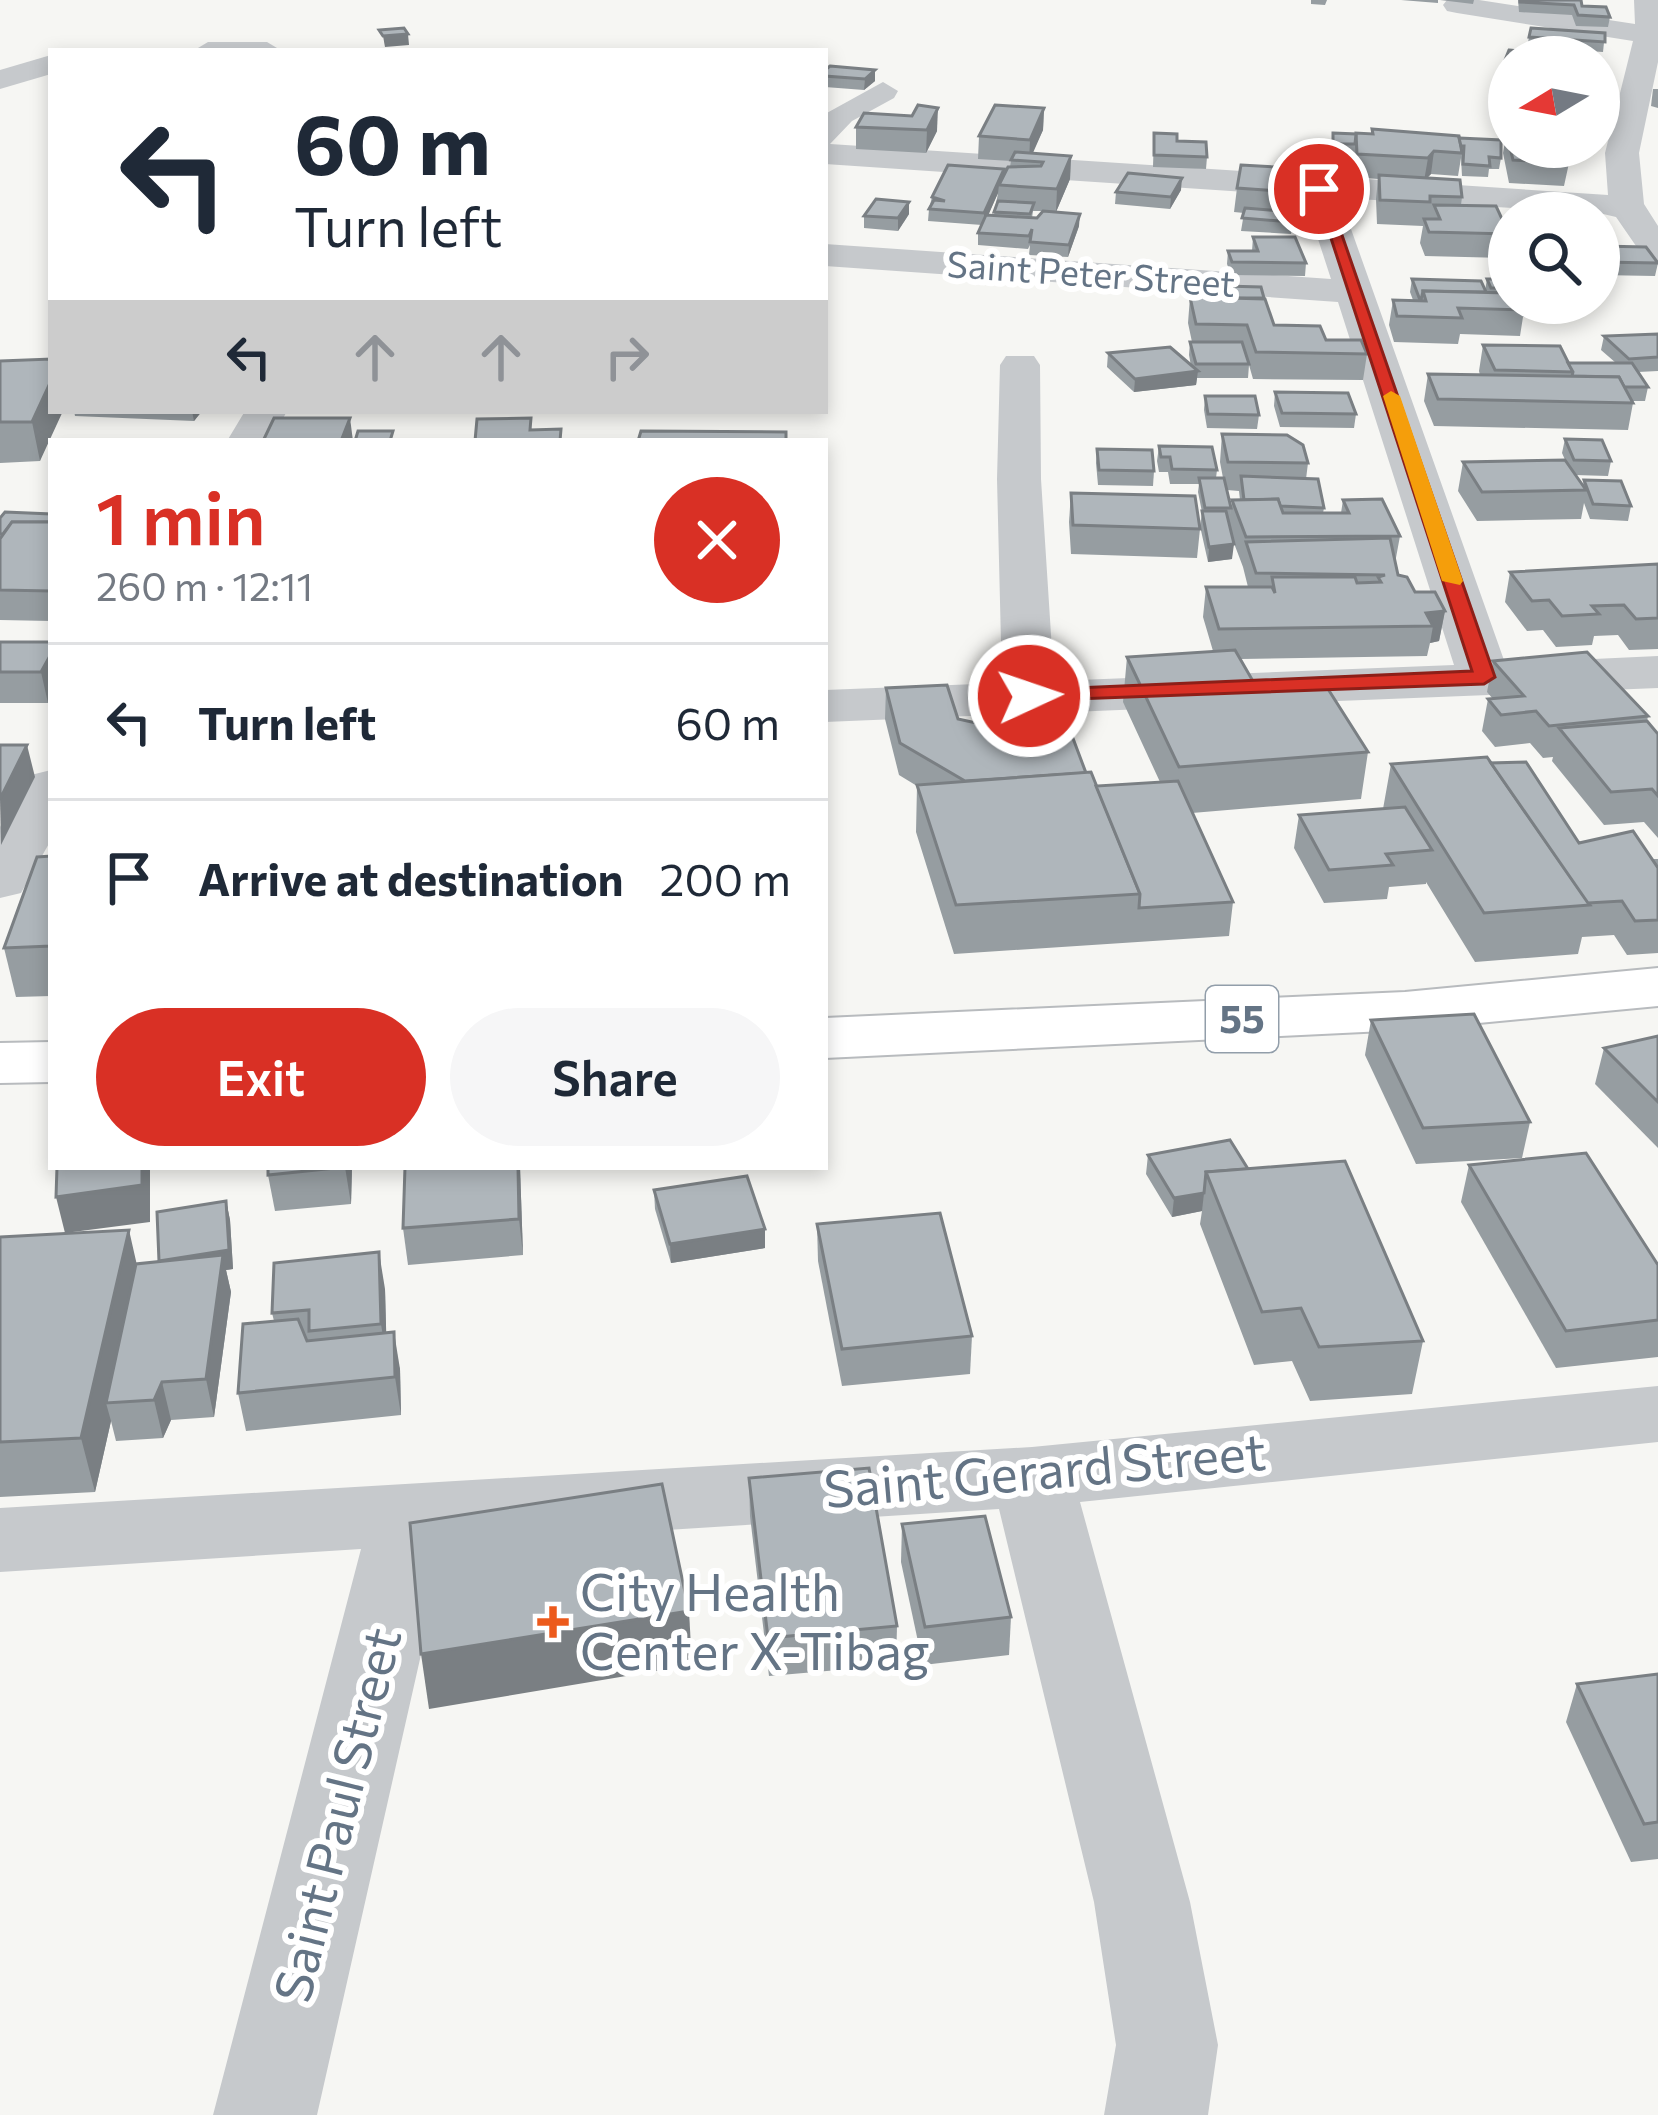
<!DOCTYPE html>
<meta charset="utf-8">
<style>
:root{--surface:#fff;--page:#f6f6f7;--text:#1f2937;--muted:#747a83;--line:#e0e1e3;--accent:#d93025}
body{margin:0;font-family:Commissioner,sans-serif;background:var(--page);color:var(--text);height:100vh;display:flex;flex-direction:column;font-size:45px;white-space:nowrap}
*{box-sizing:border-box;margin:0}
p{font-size:39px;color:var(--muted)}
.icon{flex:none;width:66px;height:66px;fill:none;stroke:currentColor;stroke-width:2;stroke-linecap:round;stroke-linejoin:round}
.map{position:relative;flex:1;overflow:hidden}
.details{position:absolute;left:48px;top:438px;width:780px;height:732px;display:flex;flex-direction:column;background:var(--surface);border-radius:0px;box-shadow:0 6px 18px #0003}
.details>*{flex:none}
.hud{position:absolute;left:48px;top:48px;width:780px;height:366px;border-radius:0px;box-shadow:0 6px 18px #0003;background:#fff;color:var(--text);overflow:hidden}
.needle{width:78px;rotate:260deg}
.buttons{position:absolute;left:1488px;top:36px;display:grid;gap:24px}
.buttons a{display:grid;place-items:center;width:132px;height:132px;border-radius:50%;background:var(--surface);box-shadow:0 6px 18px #0003;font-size:60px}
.pin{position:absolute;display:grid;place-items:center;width:102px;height:102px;color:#fff;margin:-51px;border:6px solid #fff;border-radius:50%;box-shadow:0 3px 12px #0007}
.me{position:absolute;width:132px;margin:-66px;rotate:87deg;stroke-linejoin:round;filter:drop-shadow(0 0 9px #0008)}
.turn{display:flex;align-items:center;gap:42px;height:252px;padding:0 48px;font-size:54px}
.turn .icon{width:156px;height:156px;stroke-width:2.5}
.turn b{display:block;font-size:84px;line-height:102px}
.lanes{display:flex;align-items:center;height:114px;padding:0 48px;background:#0003;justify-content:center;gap:60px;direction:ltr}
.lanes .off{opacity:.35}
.round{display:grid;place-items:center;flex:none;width:126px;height:126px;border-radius:63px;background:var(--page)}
.overview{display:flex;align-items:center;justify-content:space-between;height:204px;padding:0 48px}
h1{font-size:72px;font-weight:600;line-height:90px;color:var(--accent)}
.primary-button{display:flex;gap:24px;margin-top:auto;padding:24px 48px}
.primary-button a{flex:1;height:138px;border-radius:72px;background:var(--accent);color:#fff;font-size:48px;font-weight:600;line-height:138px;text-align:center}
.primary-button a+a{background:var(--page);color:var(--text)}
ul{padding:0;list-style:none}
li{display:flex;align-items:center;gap:36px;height:156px;padding:0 48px;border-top:3px solid var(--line)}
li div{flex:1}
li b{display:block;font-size:45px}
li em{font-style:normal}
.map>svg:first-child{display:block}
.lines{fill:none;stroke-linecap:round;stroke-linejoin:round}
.highway-casing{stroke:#b8bbbe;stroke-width:4}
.minor{fill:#c6c9cc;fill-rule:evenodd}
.highway{fill:#fff;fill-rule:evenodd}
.wall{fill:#969da1;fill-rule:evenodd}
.shaded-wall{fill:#7a7f83}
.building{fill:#afb6bb;stroke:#7a7f83;stroke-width:3}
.route{fill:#d93025;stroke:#8d1f18;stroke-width:3}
.slow{fill:#f59e0b}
.poi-dot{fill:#ec5a1c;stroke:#fff;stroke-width:4.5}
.labels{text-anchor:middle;stroke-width:12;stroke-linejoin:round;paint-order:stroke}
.far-street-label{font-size:36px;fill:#647485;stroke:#fff}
.shield{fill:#fff;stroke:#929eaa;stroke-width:3}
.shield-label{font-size:39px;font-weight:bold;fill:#647485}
.near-street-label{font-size:51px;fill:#647485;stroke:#fff}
.near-poi-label{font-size:51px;fill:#647485;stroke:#fff;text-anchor:start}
</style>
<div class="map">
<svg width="1658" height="2115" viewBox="0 0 1658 2115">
<rect width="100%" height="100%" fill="#f6f6f3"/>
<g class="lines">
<defs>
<g id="highway">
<polygon points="1658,968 1658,1006 1405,1030 825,1058 825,1018 1405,992"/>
<polygon points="51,1042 51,1082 0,1083 0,1043"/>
</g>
</defs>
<use href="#highway" class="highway-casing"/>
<g class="minor">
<polygon points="1447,0 1479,0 1635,24 1634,0 1658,0 1658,62 1639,153 1644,204 1658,226 1658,262 1645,259 1616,217 1599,213 1340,198 1505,663 1658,656 1658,688 825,722 825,690 1002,683 997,479 1000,365 1006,356 1034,356 1040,365 1041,479 1054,681 1454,665 1338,302 825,266 825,244 1331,279 1304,196 825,164 825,114 883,82 898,91 894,98 852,121 830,144 1608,195 1605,153 1633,41 1457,13 1447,11 1443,5"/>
<polygon points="208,42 267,42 282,51 193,51"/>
<polygon points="51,55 51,74 0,89 0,70"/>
<polygon points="245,411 287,411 271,441 227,441"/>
<polygon points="51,770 51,840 21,893 0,898 0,827 31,775"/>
<polygon points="1658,1386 1658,1442 1080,1502 1190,1902 1218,2045 1208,2115 1104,2115 1116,2045 1094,1902 999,1509 446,1544 317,2115 213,2115 361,1549 0,1572 0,1508 1032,1447"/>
</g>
<use href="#highway" class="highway"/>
</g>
<g class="wall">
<polygon points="1311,0 1327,0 1325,5 1311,4"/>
<polygon points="1401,0 1438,0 1438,3"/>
<polygon points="1440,0 1474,0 1473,4"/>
<polygon points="1518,0 1581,0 1582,6 1610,17 1608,27 1576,26 1572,15 1519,12"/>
<polygon points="1531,28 1605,33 1603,52 1527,47"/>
<polygon points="1509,57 1509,71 1503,70 1505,60"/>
<polygon points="825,70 875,70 875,81 864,90 825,87"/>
<polygon points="1653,89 1658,89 1658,108 1651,106"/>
<path d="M1044 108 1043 130 1032 153 1071 156 1070 179 1056 212 1079 226 1068 257 1029 255 1030 245 1028 249 978 245V233L982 225 928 221 929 209 932 197 1004 169V174L1010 167 1011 161 978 159 979 136ZM998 193 994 215H988ZM1033 211H1042L1037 218H1032Z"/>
<polygon points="856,127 937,131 926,153 856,149"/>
<polygon points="1372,129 1459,136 1501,158 1499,169 1489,169 1488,177 1462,176 1461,158 1458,176 1431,174 1427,178 1462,197 1461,205 1504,222 1509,222 1509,261 1506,255 1505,258 1425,256 1420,243 1423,226 1377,224 1376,199 1378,179 1354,177 1353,156 1332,156 1333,133 1371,134"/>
<polygon points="1507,130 1509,131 1509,147 1565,147 1569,163 1564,186 1509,183 1503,153"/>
<polygon points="1154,133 1177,141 1207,157 1206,169 1153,167"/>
<polygon points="1310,169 1305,217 1294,216 1291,234 1241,231 1244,213 1234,212 1237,188"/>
<polygon points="1181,190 1170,209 1115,204 1116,192"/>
<polygon points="909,214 898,231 864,228 864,216"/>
<polygon points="1253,237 1306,263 1305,276 1231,275 1227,264 1228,251 1252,251"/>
<polygon points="1599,246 1658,263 1655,276 1599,275"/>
<polygon points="1412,279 1485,291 1487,279 1509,279 1509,303 1541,304 1538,317 1523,317 1520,336 1460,334 1458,344 1394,342 1389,325 1393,300 1413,300 1410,292"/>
<polygon points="1224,286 1264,298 1274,325 1367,354 1363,380 1253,379 1249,365 1248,378 1197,378 1196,385 1134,392 1107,367 1108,353 1191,366 1189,355 1190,342 1192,342 1188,323 1190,297 1222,298"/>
<polygon points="1658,334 1658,371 1638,372 1648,387 1645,401 1632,401 1633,403 1628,430 1434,426 1424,401 1428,374 1480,375 1479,371 1483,345 1568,363 1616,363 1601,350 1604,336"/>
<polygon points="51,359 40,461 0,463 0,361"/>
<polygon points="1275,392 1356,414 1354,428 1280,427 1274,406"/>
<polygon points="1205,396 1259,415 1257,429 1207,428 1204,410"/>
<polygon points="74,411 202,411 194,421 75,416"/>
<path d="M1222 434 1308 463 1306 479 1324 508 1323 513H1341L1343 500 1400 536 1395 563 1398 575 1415 592 1445 611 1439 641 1430 643 1427 656 1241 659 1254 683 1368 752 1361 799 1192 813 1233 902 1229 936 954 954 916 832 917 786 899 775 885 719 886 688 1086 773 1096 786 1160 782 1123 702 1127 657 1213 651 1203 617 1206 587H1248L1243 567 1232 538V559L1208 562 1200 526 1202 512 1198 492 1199 484H1170L1168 472H1159L1157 461 1159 446 1217 470 1216 478H1223L1220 462ZM1227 490 1239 491 1240 500H1232L1229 525 1231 508Z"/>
<polygon points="1565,439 1611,461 1608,476 1575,475 1583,485 1584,480 1631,506 1628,521 1590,519 1584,503 1581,519 1477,521 1458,491 1463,462 1566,462 1562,453"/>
<polygon points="1097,449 1154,471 1153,486 1098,485 1096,463"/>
<polygon points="1071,493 1200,529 1197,558 1071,554 1069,522"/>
<polygon points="51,514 51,621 0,620 0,518"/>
<polygon points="1658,564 1658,649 1629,650 1618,635 1594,636 1592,645 1556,647 1543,630 1527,631 1505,602 1510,572"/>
<polygon points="0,642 51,642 48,703 0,703"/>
<polygon points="1493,661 1648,716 1647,721 1658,734 1658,838 1644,822 1604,825 1552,761 1553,757 1543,758 1530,743 1495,747 1482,731 1488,699 1493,699 1487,692"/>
<polygon points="1491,763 1579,843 1652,859 1658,859 1658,953 1627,955 1614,935 1582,937 1578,954 1475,962 1426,882 1426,884 1389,887 1387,899 1324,903 1294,848 1299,815 1383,809 1391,764"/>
<polygon points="51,856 51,996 16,997 4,948"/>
<polygon points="1371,1020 1530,1122 1522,1158 1416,1164 1365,1055"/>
<polygon points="1658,1036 1658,1148 1595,1084 1604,1048"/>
<polygon points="1148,1155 1248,1169 1423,1341 1412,1394 1310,1401 1292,1361 1254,1365 1200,1224 1202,1211 1172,1217 1146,1174"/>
<polygon points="1469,1165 1658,1265 1658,1357 1556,1368 1461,1202"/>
<polygon points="268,1167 352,1167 351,1204 275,1211 268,1175"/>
<polygon points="520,1167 523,1255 408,1265 403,1228"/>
<polygon points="654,1190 765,1248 671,1263 655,1209"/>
<polygon points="226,1201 230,1220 233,1269 226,1270 231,1292 214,1417 171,1420 163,1438 116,1441 111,1421 95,1492 0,1497 0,1237 136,1264 159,1261"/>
<polygon points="817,1224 972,1336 970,1374 842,1386 818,1261"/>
<polygon points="385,1289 386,1332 400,1369 401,1415 246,1431 238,1393 274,1321 272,1313"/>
<polygon points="749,1478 897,1626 896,1665 769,1676 750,1516"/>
<polygon points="902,1524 1011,1617 1009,1655 923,1665 901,1562"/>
<polygon points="1658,1674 1658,1859 1631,1862 1566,1722 1577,1684"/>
</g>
<g class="shaded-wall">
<polygon points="408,34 409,45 385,47 383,36"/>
<polygon points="875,70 875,81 864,90 865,79"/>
<polygon points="938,108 937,131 926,153 927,130"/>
<polygon points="1044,108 1043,130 1029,162 1030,140"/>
<polygon points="1434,151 1431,174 1424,181 1428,158"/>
<polygon points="1071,156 1070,179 1056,212 1057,189"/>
<polygon points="1004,169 1004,181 999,185 998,193 984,225 984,213"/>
<polygon points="1182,178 1181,190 1170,209 1171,197"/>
<polygon points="909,202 909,214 898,231 898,218"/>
<polygon points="1080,214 1079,226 1068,257 1069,245"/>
<polygon points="1198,371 1196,385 1134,392 1135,379"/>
<polygon points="51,381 51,411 63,411 40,461 32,422"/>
<polygon points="192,411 202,411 194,421"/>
<polygon points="350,418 353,441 341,441"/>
<polygon points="1234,544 1232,559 1208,562 1209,547"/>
<polygon points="1445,611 1439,641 1430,643 1433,626 1426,613"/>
<polygon points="51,654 51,697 48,703 41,672"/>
<polygon points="27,745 35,777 1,845 0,799"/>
<polygon points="142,1167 150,1167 150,1222 65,1233 56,1197"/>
<polygon points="345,1167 352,1167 351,1204"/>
<polygon points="518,1167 520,1167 523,1255 519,1219"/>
<polygon points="1204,1193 1202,1211 1172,1217 1174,1198"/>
<polygon points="226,1201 230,1220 233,1269 226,1270 231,1292 214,1417 206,1379 163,1280"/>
<polygon points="765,1229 765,1248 671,1263 670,1244"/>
<polygon points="129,1230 141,1283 106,1403 111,1421 95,1492 81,1438"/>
<polygon points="379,1252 385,1289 387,1361 381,1324"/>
<polygon points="394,1332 400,1369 401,1415 395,1377"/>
<polygon points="162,1382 171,1420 163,1438 154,1400"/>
<polygon points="689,1611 692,1665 429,1709 421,1654"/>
</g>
<g class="building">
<polygon points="1520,0 1581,0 1582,6 1606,7 1610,17 1578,15 1574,5 1520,2"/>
<polygon points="404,28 408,34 383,36 379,30"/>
<polygon points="1531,28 1605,33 1605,42 1529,37"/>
<polygon points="1509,50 1544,53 1543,57 1509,57 1509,60 1505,60"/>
<polygon points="1548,54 1573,56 1547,57"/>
<polygon points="830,66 875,70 865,79 825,76 825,70"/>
<polygon points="918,105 938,108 927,130 856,127 864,113 912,116"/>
<polygon points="995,105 1044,108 1030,140 979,136"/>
<polygon points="1372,129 1459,136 1462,153 1434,151 1428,158 1357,154 1356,133 1373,134"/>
<polygon points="1154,133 1177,134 1177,141 1206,142 1207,157 1154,155"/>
<polygon points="1333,133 1356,134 1355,144 1333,144"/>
<polygon points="1459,138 1501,140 1501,158 1489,157 1490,166 1463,164 1464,146 1461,146"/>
<polygon points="1510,147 1565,147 1569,163 1513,160"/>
<polygon points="1015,152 1071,156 1057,189 999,185 1008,167 1041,166 1043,162 1011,160"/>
<polygon points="948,165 1004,169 984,213 929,209 934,200 945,201 932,197"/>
<polygon points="1241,165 1310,169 1308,193 1237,188"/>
<polygon points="1128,173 1182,178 1171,197 1116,192"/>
<polygon points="1379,175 1460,180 1462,197 1430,196 1430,202 1380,200"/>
<polygon points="876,199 909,202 898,218 864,216"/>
<polygon points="998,201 1034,203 1030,214 994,212"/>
<polygon points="1434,205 1496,206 1509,234 1429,232 1424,219 1440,219"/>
<polygon points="1245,208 1294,212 1292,222 1242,218"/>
<polygon points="1043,211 1080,214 1069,245 1030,242 1032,229 1029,236 978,233 986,215 1037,218"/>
<polygon points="1253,237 1295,237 1306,263 1232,262 1228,251 1258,251"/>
<polygon points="1599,246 1646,247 1658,263 1599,262"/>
<polygon points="1412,279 1481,281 1486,292 1423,291 1421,300 1420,300"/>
<polygon points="1487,279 1509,279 1509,288 1491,288"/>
<polygon points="1224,286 1261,287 1264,298 1226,298"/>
<polygon points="1423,291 1509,293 1509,303 1521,303 1524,310 1458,308 1462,318 1397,316 1393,300 1426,301"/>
<polygon points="1190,297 1265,299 1274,325 1320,326 1326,340 1361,340 1367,354 1256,352 1247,325 1196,324"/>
<polygon points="1658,334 1658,357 1629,359 1604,336"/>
<polygon points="1190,342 1242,342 1249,364 1196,364"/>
<polygon points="1483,345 1560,346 1573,372 1495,370"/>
<polygon points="1170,347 1198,371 1135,379 1108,353"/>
<polygon points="51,359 51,381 32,422 0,422 0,361"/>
<polygon points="1568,363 1632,363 1648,387 1624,387 1619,377 1572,376 1573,372"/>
<polygon points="1428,374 1619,377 1633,403 1438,399"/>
<polygon points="1275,392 1348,393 1356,414 1282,413"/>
<polygon points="1205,396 1255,396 1259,415 1208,414"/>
<polygon points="274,418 350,418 341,441 263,441"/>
<polygon points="531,418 530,430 561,429 560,441 475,441 477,419"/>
<polygon points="358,431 393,431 390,441 355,441"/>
<polygon points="641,431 786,432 786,441 638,441"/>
<polygon points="1222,434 1287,435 1303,445 1308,463 1228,462"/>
<polygon points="1565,439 1602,440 1611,461 1574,460"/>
<polygon points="1159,446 1212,447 1217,470 1172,469 1170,457 1161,457"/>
<polygon points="1097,449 1152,450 1154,471 1099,470"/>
<polygon points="1565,460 1586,490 1482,492 1463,462"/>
<polygon points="1241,476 1318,479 1324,508 1280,506 1278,499 1244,500"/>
<polygon points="1199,478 1224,478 1231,508 1205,508"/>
<polygon points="1584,480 1621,481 1631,506 1593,504"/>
<polygon points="1071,493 1195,496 1200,529 1073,525"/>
<polygon points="1278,499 1283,513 1349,513 1343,500 1382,499 1400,536 1246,537 1232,500"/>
<polygon points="1202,511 1226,511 1234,544 1209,547"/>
<polygon points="5,512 51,514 51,520 48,522 12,522 3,534 0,534 0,518"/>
<polygon points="12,522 51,522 51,591 0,590 0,539"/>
<polygon points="1390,538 1398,575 1407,577 1415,592 1435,592 1445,611 1426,613 1433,626 1219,629 1206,587 1272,587 1275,593 1272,577 1355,577 1357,583 1381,582 1378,577 1385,575 1256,573 1246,542"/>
<polygon points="1658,564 1658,618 1636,619 1624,605 1592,606 1599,614 1562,616 1549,600 1532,601 1510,572"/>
<polygon points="0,642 51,642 51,654 41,672 0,672"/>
<polygon points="1235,650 1254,683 1321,678 1368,752 1179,767 1127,657"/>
<polygon points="1587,652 1648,716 1549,726 1536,711 1501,715 1488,699 1524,696 1493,661"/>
<polygon points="947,685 958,719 999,728 1068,725 1086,773 965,781 900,743 886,688"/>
<polygon points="1647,721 1658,734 1658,796 1652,789 1611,792 1559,728"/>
<polygon points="0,745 27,745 0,799"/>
<polygon points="1487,757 1590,905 1484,913 1391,764"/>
<polygon points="1526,762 1579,843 1633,831 1658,868 1658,920 1635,921 1622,901 1588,903 1491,763"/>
<polygon points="1091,772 1140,894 956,905 917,785"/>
<polygon points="1178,781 1233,902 1139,908 1140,894 1096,786"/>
<polygon points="1405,807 1432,850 1386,854 1393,865 1329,870 1299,815"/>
<polygon points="51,856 51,946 4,948 37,857"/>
<polygon points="1474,1014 1530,1122 1423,1128 1371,1020"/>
<polygon points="1658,1036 1658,1102 1604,1048"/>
<polygon points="1230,1140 1248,1169 1206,1172 1204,1193 1174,1198 1148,1155"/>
<polygon points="1586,1153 1658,1265 1658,1320 1566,1331 1469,1165"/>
<polygon points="1345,1161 1423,1341 1319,1347 1301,1308 1262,1312 1206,1172"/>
<polygon points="57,1167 142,1167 142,1185 56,1197"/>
<polygon points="268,1167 345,1167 268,1175"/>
<polygon points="405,1167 518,1167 519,1219 403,1228"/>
<polygon points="747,1176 765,1229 670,1244 654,1190"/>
<polygon points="226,1201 229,1250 159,1261 157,1212"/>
<polygon points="940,1213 972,1336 842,1349 817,1224"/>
<polygon points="129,1230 81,1438 0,1442 0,1237"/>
<polygon points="379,1252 381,1324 309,1331 309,1310 272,1313 274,1263"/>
<polygon points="223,1255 206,1379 162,1382 154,1400 106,1403 136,1264"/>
<polygon points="298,1319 307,1341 394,1332 395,1377 238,1393 243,1324"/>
<polygon points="869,1468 897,1626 768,1638 749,1478"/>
<polygon points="662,1484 689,1611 421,1654 410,1523"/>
<polygon points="985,1516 1011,1617 925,1627 902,1524"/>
<polygon points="1658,1674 1658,1822 1644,1824 1577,1684"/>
</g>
<polygon class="route" points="1314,186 1326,189 1495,677 1484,684 1021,701 1021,692 1029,690 1472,671"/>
<polygon class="slow" points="1391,391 1400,396 1463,581 1460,585 1442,581 1383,396"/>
<path class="poi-dot" d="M547 1604h12v12h12v12h-12v12h-12v-12h-12v-12h12z"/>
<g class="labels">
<g class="far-street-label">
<text transform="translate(1091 274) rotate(4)" y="13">Saint Peter Street</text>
</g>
<rect class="shield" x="1206" y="986" width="72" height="66" rx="9"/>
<g class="shield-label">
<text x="1242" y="1033">55</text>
</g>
<g class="near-street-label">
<text transform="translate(1045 1471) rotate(-5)" y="18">Saint Gerard Street</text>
<text transform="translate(338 1815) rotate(-76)" y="18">Saint Paul Street</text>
</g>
<g class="near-poi-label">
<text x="580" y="1611">City Health<tspan x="580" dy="59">Center X-Tibag</tspan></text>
</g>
</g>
</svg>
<div class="buttons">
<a><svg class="needle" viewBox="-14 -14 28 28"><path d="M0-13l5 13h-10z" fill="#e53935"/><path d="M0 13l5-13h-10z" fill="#747a83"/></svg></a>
<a><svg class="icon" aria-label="search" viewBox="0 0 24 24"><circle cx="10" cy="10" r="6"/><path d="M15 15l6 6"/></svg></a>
</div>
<div class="pin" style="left:1319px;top:189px;background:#d93025"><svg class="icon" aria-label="arrive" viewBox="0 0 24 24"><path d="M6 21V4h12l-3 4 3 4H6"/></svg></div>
<svg class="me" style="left:1029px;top:696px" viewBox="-20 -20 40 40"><circle r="17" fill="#d93025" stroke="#fff" stroke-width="3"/><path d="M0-11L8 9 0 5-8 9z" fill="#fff"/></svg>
<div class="hud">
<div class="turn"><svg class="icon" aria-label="left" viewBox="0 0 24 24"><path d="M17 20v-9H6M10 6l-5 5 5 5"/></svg><div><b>60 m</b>Turn left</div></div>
<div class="lanes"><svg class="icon" aria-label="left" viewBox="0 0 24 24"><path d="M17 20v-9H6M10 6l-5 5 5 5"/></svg><svg class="icon off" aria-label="ahead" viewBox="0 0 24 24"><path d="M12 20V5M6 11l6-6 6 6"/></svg><svg class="icon off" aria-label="ahead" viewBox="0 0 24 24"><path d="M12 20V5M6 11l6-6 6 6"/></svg><svg class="icon off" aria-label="right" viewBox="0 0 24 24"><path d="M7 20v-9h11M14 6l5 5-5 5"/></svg></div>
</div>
<section class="details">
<div class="overview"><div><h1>1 min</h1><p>260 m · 12:11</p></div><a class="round" style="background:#d93025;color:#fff"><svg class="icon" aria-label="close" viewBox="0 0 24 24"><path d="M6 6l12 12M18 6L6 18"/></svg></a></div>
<ul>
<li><svg class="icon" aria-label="left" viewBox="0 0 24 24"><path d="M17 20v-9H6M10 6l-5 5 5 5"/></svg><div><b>Turn left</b></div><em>60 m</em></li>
<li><svg class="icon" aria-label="arrive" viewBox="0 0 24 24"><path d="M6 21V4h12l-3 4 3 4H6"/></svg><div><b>Arrive at destination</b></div><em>200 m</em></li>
</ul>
<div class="primary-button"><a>Exit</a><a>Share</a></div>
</section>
</div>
